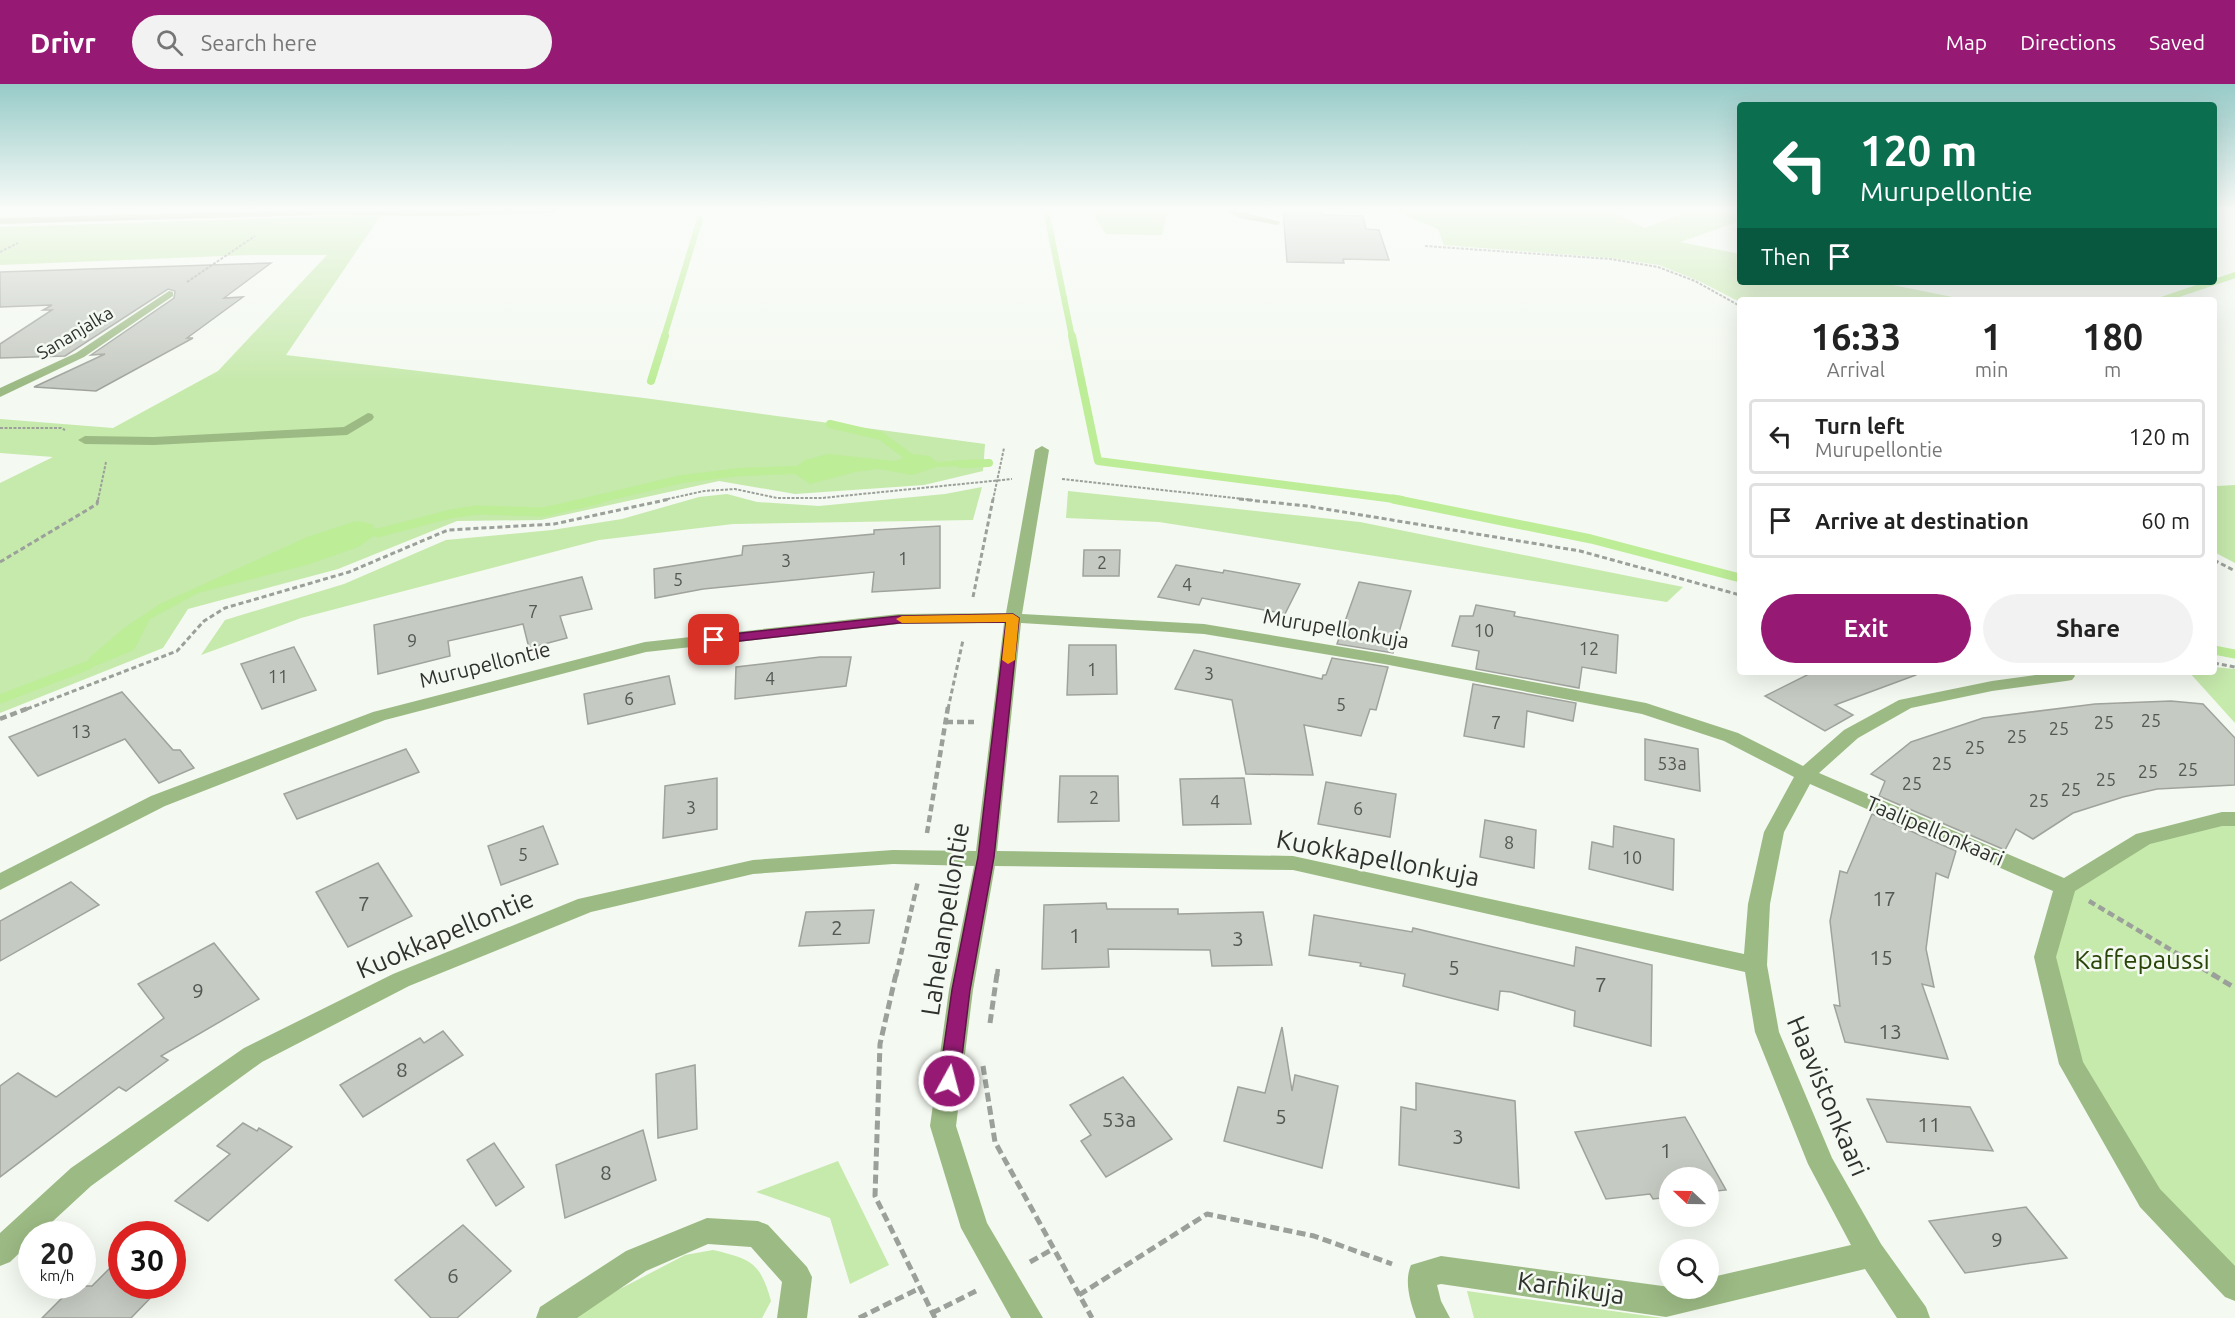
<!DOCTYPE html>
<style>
:root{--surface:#fff;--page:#f2f2f2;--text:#222;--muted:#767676;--line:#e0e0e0;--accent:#961a74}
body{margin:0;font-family:Ubuntu,sans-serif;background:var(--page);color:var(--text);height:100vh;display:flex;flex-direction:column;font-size:22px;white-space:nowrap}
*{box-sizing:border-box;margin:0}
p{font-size:20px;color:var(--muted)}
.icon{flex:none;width:33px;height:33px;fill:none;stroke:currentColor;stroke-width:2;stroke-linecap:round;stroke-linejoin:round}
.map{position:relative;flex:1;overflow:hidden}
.panel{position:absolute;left:1737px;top:213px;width:480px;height:378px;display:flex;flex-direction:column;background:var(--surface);border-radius:6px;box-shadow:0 6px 24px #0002}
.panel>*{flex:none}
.banner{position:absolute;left:1737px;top:18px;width:480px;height:183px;border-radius:6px;box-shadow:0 6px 24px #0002;background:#0b6e4f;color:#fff;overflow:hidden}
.needle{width:39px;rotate:292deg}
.tools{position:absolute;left:1659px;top:1083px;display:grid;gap:12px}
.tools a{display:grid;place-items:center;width:60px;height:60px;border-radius:50%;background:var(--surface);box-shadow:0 6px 24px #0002;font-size:30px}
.speed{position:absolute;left:18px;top:1137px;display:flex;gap:12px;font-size:30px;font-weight:700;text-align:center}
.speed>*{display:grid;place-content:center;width:78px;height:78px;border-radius:50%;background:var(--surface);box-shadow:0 6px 24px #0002;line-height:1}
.speed small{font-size:15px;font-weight:400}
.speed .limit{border:9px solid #d22;background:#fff;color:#111}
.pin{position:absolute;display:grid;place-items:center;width:51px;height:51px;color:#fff;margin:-26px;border-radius:12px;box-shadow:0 3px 9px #0006}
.me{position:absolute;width:66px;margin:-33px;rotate:7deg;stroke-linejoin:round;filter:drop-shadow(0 0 4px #0008)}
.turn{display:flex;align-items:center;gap:21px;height:126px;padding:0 24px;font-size:27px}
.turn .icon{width:78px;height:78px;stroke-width:2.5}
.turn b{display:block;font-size:42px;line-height:51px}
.then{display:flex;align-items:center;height:57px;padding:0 24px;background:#0003;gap:12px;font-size:22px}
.eta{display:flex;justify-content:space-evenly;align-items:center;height:102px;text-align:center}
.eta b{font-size:36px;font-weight:700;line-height:42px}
.cta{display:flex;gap:12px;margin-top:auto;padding:12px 24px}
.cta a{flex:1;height:69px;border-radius:36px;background:var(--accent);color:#fff;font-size:24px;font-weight:700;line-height:69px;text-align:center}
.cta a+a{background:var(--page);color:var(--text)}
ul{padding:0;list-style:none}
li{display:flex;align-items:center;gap:18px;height:75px;margin:0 12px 9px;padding:0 12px;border:3px solid var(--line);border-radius:6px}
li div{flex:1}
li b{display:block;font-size:22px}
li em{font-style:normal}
header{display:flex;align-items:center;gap:36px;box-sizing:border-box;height:84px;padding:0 30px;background:var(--accent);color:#fff}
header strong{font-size:28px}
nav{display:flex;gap:33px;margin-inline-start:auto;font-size:21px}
.search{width:420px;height:54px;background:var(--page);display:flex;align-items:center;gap:15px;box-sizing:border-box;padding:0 21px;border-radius:33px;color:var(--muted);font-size:22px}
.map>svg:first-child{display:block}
.green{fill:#c6e9ac}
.water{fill:#bded97}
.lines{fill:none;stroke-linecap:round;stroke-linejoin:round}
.stream-far2{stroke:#bded97;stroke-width:6}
.stream-far1{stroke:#bded97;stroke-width:8}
.stream{stroke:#bded97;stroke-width:9}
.building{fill:#c5cac2;stroke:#9fa39c;stroke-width:1.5}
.path-far3{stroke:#9ca09a;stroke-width:2;stroke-dasharray:3 1.5;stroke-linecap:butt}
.path-far2{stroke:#9ca09a;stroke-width:3;stroke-dasharray:5 3;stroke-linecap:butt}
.path-far1{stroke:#9ca09a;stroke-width:4.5;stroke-dasharray:7 4;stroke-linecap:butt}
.path{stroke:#9ca09a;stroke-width:5;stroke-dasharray:9 4.5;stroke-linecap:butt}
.lane{fill:#9cba84;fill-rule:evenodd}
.street{fill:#9cba84;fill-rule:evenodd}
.route{fill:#961a74;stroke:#62114b;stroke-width:1.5}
.slow{fill:#f59e0b}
.labels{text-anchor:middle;stroke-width:5;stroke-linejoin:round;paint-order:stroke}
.far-street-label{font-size:18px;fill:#2f312e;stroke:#f4f9f1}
.number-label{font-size:18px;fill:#545753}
.street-label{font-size:21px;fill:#2f312e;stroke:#f4f9f1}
.near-number-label{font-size:21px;fill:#545753}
.near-street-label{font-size:26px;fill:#2f312e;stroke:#f4f9f1}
.near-park-label{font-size:26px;fill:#294508;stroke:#f4f9f1}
</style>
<header>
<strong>Drivr</strong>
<div class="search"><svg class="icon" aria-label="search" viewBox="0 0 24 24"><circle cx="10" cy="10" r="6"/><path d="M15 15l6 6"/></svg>Search here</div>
<nav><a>Map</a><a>Directions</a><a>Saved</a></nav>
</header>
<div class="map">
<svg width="2235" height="1234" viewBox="0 0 2235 1234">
<rect width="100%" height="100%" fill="#f4f9f1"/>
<g class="green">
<polygon points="1090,126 1168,126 1162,151 1106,150"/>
<polygon points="1391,126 1609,126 1645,144 1692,126 1740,126 1740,137 1680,158 1740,170 1740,198 1878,198 1967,216 1740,216 1740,218 1699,197 1659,181 1611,174 1444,161 1438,145"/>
<polygon points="381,131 286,271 644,314 985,360 983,387 924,401 795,410 719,397 541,436 457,437 338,485 188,525 163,564 0,629 0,399 53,373 0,369 0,335 113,344 218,287 327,171 250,171 0,181 0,143"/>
<polygon points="2214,400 2217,402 2235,401 2235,479 2214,468"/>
<polygon points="982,403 973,436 733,440 599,456 301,534 201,571 225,536 344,500 446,456 552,446 622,435 699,413 727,410 757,418 819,422 945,410"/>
<polygon points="1068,407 1360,438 1683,503 1667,518 1159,438 1066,434"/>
<polygon points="2214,583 2235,585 2235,639 2189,588 2214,588"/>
<polygon points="2235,735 2235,1203 2150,1114 2071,980 2045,873 2065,803 2143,755"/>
<polygon points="838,1077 889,1181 850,1200 830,1134 756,1108"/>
<path d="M713 1166C751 1175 760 1178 771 1217L762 1234H574L618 1206 685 1171Z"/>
<polygon points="1467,1207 1663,1234 1474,1234"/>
</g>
<g class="water">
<polygon points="828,370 895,377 914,370 929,372 937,378 963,376 960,382 937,383 912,391 878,385 855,388 810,400 795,390 796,383 805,376"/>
<polygon points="356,437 372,440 378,449 358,463 310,480 198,509 150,535 134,566 88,585 89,574 124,544 160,520 307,453"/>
</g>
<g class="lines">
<g class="stream-far2">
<polyline points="1046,126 1072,253"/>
<polyline points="2161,216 2235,191"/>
<polyline points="664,253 700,135"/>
</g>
<g class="stream-far1">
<polyline points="1072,252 1098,377 1402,416"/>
<polyline points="651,297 665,252"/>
<polyline points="830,340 881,352 908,372"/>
<polyline points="961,380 989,379"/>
<polyline points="594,416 682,395 740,388 795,386"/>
</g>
<g class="stream">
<polyline points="1393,415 1591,455 1740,494"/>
<polyline points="378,449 450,430 477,426 544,428 600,415"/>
<polyline points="2214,566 2235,570"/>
<polyline points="0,615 89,581"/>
</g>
</g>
<g class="building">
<polygon points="1283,126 1322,126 1323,131 1363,132 1366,145 1379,146 1389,176 1343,175 1344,179 1287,178"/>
<polygon points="271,179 224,214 243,213 187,254 193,254 96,307 34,303 105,270 91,271 174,214 175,207 168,205 65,272 0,274 0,260 52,226 43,226 52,221 0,223 0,188"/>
<polygon points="940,442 940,504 872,508 874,488 703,505 655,514 654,485 742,471 743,462 874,450 874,446"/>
<polygon points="1084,466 1120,466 1119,492 1083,492"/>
<polygon points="1176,481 1223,489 1224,486 1300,500 1285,530 1202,514 1199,521 1158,513"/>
<polygon points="582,493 592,525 560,532 567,554 529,564 523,540 448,557 450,572 378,590 374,541"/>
<polygon points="1359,498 1411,507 1393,569 1337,560"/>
<polygon points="1476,521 1515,528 1514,532 1618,551 1616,589 1582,583 1579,604 1476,585 1479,567 1452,562 1460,532 1473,532"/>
<polygon points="1069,561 1116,561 1117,610 1067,611"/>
<polygon points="294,563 316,606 262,625 241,580"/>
<polygon points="1194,566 1322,595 1323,591 1326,591 1332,574 1388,583 1376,626 1370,625 1361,652 1304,641 1313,691 1246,690 1232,616 1175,605"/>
<polygon points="820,573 851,573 846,602 735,615 736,583"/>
<polygon points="1813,588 1916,588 1916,591 1835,621 1853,631 1825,647 1765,612"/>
<polygon points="669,592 675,620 588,640 584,610"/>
<polygon points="1473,600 1576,619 1573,637 1527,627 1524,663 1464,652"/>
<polygon points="122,608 173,666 180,666 194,684 159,699 125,655 38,692 9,653"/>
<polygon points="2171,617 2203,620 2235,654 2235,701 2157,705 2123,713 2073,729 2033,755 2016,745 2005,766 1879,712 1885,697 1871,690 1911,658 1983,634 2095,620"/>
<polygon points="1645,655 1698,665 1700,707 1645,696"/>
<polygon points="406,665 419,688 297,735 284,710"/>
<polygon points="1060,692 1118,692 1119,737 1058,738"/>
<polygon points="717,694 717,745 663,754 665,702"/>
<polygon points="1244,694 1251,740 1183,741 1180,695"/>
<polygon points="1326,698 1396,710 1390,753 1318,740"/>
<polygon points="1872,730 1956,767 1948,794 1936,789 1926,865 1934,903 1922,900 1948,975 1845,958 1834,921 1840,922 1830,837 1840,787 1847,789"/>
<polygon points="1485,736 1536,746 1534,784 1480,773"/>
<polygon points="543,742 558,780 501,801 488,762"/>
<polygon points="1614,742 1674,755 1673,806 1589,785 1592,758 1613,763"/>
<polygon points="378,779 412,832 348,863 316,808"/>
<polygon points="71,798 99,821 0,877 0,837"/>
<polygon points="1106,819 1107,825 1178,825 1178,830 1263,828 1272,881 1212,882 1210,866 1108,865 1109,883 1042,885 1044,821"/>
<polygon points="874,826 869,859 799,862 806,828"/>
<polygon points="1314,831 1412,848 1413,844 1574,882 1576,863 1652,881 1651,962 1574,942 1575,927 1511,908 1500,907 1498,926 1403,902 1405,890 1360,882 1361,879 1309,871"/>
<polygon points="214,859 259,915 161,972 168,976 126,1007 119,1003 0,1093 0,1002 18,989 56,1013 164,934 138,900"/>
<polygon points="1282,943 1292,1007 1295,991 1338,1002 1322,1084 1224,1057 1238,1003 1265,1009"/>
<polygon points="443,947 463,971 363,1033 340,1001 420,954 424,959"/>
<polygon points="695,981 697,1045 658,1054 656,990"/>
<polygon points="1123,993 1172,1055 1106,1093 1081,1057 1091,1051 1070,1021"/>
<polygon points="1416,999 1515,1017 1519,1104 1399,1081 1401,1023 1416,1026"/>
<polygon points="1867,1015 1970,1023 1993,1067 1887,1058"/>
<polygon points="1685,1033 1726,1106 1708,1108 1708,1094 1670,1094 1670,1113 1653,1115 1650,1110 1606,1115 1575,1048"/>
<polygon points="243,1039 257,1047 259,1044 292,1063 208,1137 175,1117 230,1070 217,1062"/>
<polygon points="643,1046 656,1096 565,1134 556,1081"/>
<polygon points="494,1059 524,1103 496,1122 467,1076"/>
<polygon points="2026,1123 2067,1174 1965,1189 1929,1137"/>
<polygon points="463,1141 511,1187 457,1234 431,1234 395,1196"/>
<polygon points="122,1172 122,1202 162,1202 131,1234 42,1234 74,1202 92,1202"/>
</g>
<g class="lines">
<g class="path-far3">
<polyline points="1425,162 1610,175 1658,183 1695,197 1740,222"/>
<polyline points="0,168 18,159"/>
<polyline points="187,198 255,152"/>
<polyline points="0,344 61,344 65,346"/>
<polyline points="1062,395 1253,416"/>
<polyline points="98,416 106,378"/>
<polyline points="663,416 704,407 735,405 777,414 822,414 1012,395"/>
<polyline points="993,416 1004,364"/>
</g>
<g class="path-far2">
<polyline points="1239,415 1307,422 1580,467 1740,511"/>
<polyline points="2214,476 2235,487"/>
<polyline points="0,478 97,420 98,415"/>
<polyline points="973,513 993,415"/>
<polyline points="2214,579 2235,583"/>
<polyline points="27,625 177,567 204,537 225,524 349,488 448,446 554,440 670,415"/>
<polyline points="948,625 963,556"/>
</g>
<g class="path-far1">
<polyline points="0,635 31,623"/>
<polyline points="946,638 974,638"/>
<polyline points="927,749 948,623"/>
<polyline points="2089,817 2215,892"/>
<polyline points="896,892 918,797"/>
<polyline points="997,892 998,884"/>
</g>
<g class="path">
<polyline points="896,890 880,960 875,1112 935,1234"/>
<polyline points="2212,890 2235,904"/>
<polyline points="990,939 997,890"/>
<polyline points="983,982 995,1058 1092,1234"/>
<polyline points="1030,1178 1053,1165"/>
<polyline points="1079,1211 1207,1130 1314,1152 1392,1180"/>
<polyline points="932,1229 976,1207"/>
<polyline points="859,1234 920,1204"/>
</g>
<g class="lane">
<polygon points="1224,126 1235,126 1281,138 1277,141 1239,134"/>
<polygon points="368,329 372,330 374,333 372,336 347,351 154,361 85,360 78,356 85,352 154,353 344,343"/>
</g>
<g class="street">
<polygon points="304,126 557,126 553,129 448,132 320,131 0,140 0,134"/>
<polygon points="169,207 173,208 173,212 84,273 0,313 0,304 76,269"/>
<path d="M1042 362 1049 366 1022 530 1204 540 1384 570 1646 619 1738 649 1803 682 1844 646 1899 616 1992 597 2057 588H2072L2075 592 2072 596 2066 597 1992 607 1911 624 1858 654 1819 689 2064 794 2136 750 2222 728H2235V742H2222L2150 760 2075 807 2056 873 2083 978 2160 1105 2235 1182V1217L2225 1213 2140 1123 2059 980 2034 873 2053 807 1810 700 1784 748 1770 820 1767 881 1779 948 1832 1074 1881 1160 1926 1223 1930 1234H1897L1865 1185 1666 1233 1441 1200 1437 1201 1441 1217 1450 1234H1416C1410 1218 1404 1197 1411 1181L1441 1172 1670 1203V1204H1708V1194L1851 1161 1808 1080 1755 948 1745 888 1293 786 995 782 973 906 956 1042 987 1139 1043 1234H1011L961 1144 930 1042 949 906 974 782 893 780 753 790 591 828 409 902 262 978 91 1102 39 1150H32V1157L10 1178 0 1182V1149L71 1084 244 964 393 890 578 815 753 776 893 766 976 767 1004 539 899 540 646 568 385 636 165 722 0 806V789L151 712 373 628 645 558 899 530 1006 529 1035 366ZM1021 539 1204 550 1384 580 1642 630 1724 657 1794 693 1764 748 1748 820 1744 870 1293 772 997 767Z"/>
<polygon points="707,1134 758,1137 768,1141 807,1183 812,1193 807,1234 777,1234 782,1198 751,1163 708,1160 646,1187 577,1234 536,1234 540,1223 626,1167"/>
</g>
</g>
<linearGradient id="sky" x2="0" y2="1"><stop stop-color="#97cbc8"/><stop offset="0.42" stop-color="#fafcf9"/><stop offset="1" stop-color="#fafcf9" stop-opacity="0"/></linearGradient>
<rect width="2235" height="299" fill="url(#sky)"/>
<polygon class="route" points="1013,530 1019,534 994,773 970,906 959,997 956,1002 949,1005 942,1002 939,997 952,906 978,773 1006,538 899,539 714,560 708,556 714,552 899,532"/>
<polygon class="slow" points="1013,530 1019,534 1015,576 1008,580 1002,576 1006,538 902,539 896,535 902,532"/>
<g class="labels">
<g class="far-street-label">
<text transform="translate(75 249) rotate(-31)" y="6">Sananjalka</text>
</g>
<g class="number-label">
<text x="903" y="481">1</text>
<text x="786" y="483">3</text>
<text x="1102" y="485">2</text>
<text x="678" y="502">5</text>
<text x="1187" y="507">4</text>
<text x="533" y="534">7</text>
<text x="1484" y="553">10</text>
<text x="412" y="563">9</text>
<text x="1589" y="571">12</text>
<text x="1092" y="592">1</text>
<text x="1209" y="596">3</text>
<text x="278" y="599">11</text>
<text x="770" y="601">4</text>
<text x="629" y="621">6</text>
<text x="1341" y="627">5</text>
<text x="2151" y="643">25</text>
<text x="1496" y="645">7</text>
<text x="2104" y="645">25</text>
<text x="2059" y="651">25</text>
<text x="81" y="654">13</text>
<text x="2017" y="659">25</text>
<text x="1975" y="670">25</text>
<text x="1672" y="686">53a</text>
<text x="1942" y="686">25</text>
<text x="2188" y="692">25</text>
<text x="2148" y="694">25</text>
<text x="2106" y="702">25</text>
<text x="1912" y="706">25</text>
<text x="2071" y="712">25</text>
<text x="1094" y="720">2</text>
<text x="2039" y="723">25</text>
<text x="1215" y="724">4</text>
<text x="691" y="730">3</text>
<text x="1358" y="731">6</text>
<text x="1509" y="765">8</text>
<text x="523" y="777">5</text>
<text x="1632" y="780">10</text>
</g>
<g class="street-label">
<text transform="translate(1336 545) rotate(10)" y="7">Murupellonkuja</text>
<text transform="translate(485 581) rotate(-14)" y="7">Murupellontie</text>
<text transform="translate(1935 747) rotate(23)" y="7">Taalipellonkaari</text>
</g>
<g class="near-number-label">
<text x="1884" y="822">17</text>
<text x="364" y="827">7</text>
<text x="837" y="851">2</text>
<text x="1075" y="859">1</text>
<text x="1238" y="862">3</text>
<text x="1881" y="881">15</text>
<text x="1454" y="891">5</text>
<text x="1601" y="908">7</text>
<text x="198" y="914">9</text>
<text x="1890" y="955">13</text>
<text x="402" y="993">8</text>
<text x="1281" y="1040">5</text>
<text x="1119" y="1043">53a</text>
<text x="1929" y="1048">11</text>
<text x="1458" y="1060">3</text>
<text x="1666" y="1074">1</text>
<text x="606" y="1096">8</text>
<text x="1997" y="1163">9</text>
<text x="453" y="1199">6</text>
</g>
<g class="near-street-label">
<text transform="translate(1378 774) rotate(11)" y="9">Kuokkapellonkuja</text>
<text transform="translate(945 835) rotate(-81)" y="9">Lahelanpellontie</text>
<text transform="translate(445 850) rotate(-23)" y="9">Kuokkapellontie</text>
<text transform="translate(1828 1012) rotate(67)" y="9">Haavistonkaari</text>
<text transform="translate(1571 1204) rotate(8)" y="9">Karhikuja</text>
</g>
<g class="near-park-label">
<text x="2142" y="885">Kaffepaussi</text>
</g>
</g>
</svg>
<div class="tools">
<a><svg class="needle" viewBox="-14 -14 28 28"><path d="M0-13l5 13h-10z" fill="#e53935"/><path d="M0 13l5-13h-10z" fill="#767676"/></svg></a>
<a><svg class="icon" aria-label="search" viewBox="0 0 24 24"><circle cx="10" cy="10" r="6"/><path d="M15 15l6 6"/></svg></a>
</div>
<div class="speed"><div>20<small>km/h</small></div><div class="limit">30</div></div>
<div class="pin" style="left:714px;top:556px;background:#d93025"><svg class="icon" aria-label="arrive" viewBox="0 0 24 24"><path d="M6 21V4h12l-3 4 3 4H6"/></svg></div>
<svg class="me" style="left:949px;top:997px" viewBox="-20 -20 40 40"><circle r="17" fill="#961a74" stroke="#fff" stroke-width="3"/><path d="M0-11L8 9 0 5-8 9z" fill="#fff"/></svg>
<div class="banner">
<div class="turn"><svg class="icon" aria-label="left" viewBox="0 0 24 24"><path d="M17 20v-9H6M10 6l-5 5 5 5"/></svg><div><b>120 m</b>Murupellontie</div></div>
<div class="then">Then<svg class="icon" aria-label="arrive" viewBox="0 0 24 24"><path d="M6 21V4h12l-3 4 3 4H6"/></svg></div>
</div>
<section class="panel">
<div class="eta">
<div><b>16:33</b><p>Arrival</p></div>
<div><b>1</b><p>min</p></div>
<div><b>180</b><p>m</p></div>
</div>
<ul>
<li><svg class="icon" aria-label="left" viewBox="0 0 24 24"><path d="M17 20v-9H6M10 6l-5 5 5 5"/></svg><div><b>Turn left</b><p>Murupellontie</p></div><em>120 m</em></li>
<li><svg class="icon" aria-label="arrive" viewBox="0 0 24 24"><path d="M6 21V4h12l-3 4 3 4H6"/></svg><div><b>Arrive at destination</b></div><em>60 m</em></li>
</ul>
<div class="cta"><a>Exit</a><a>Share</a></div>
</section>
</div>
